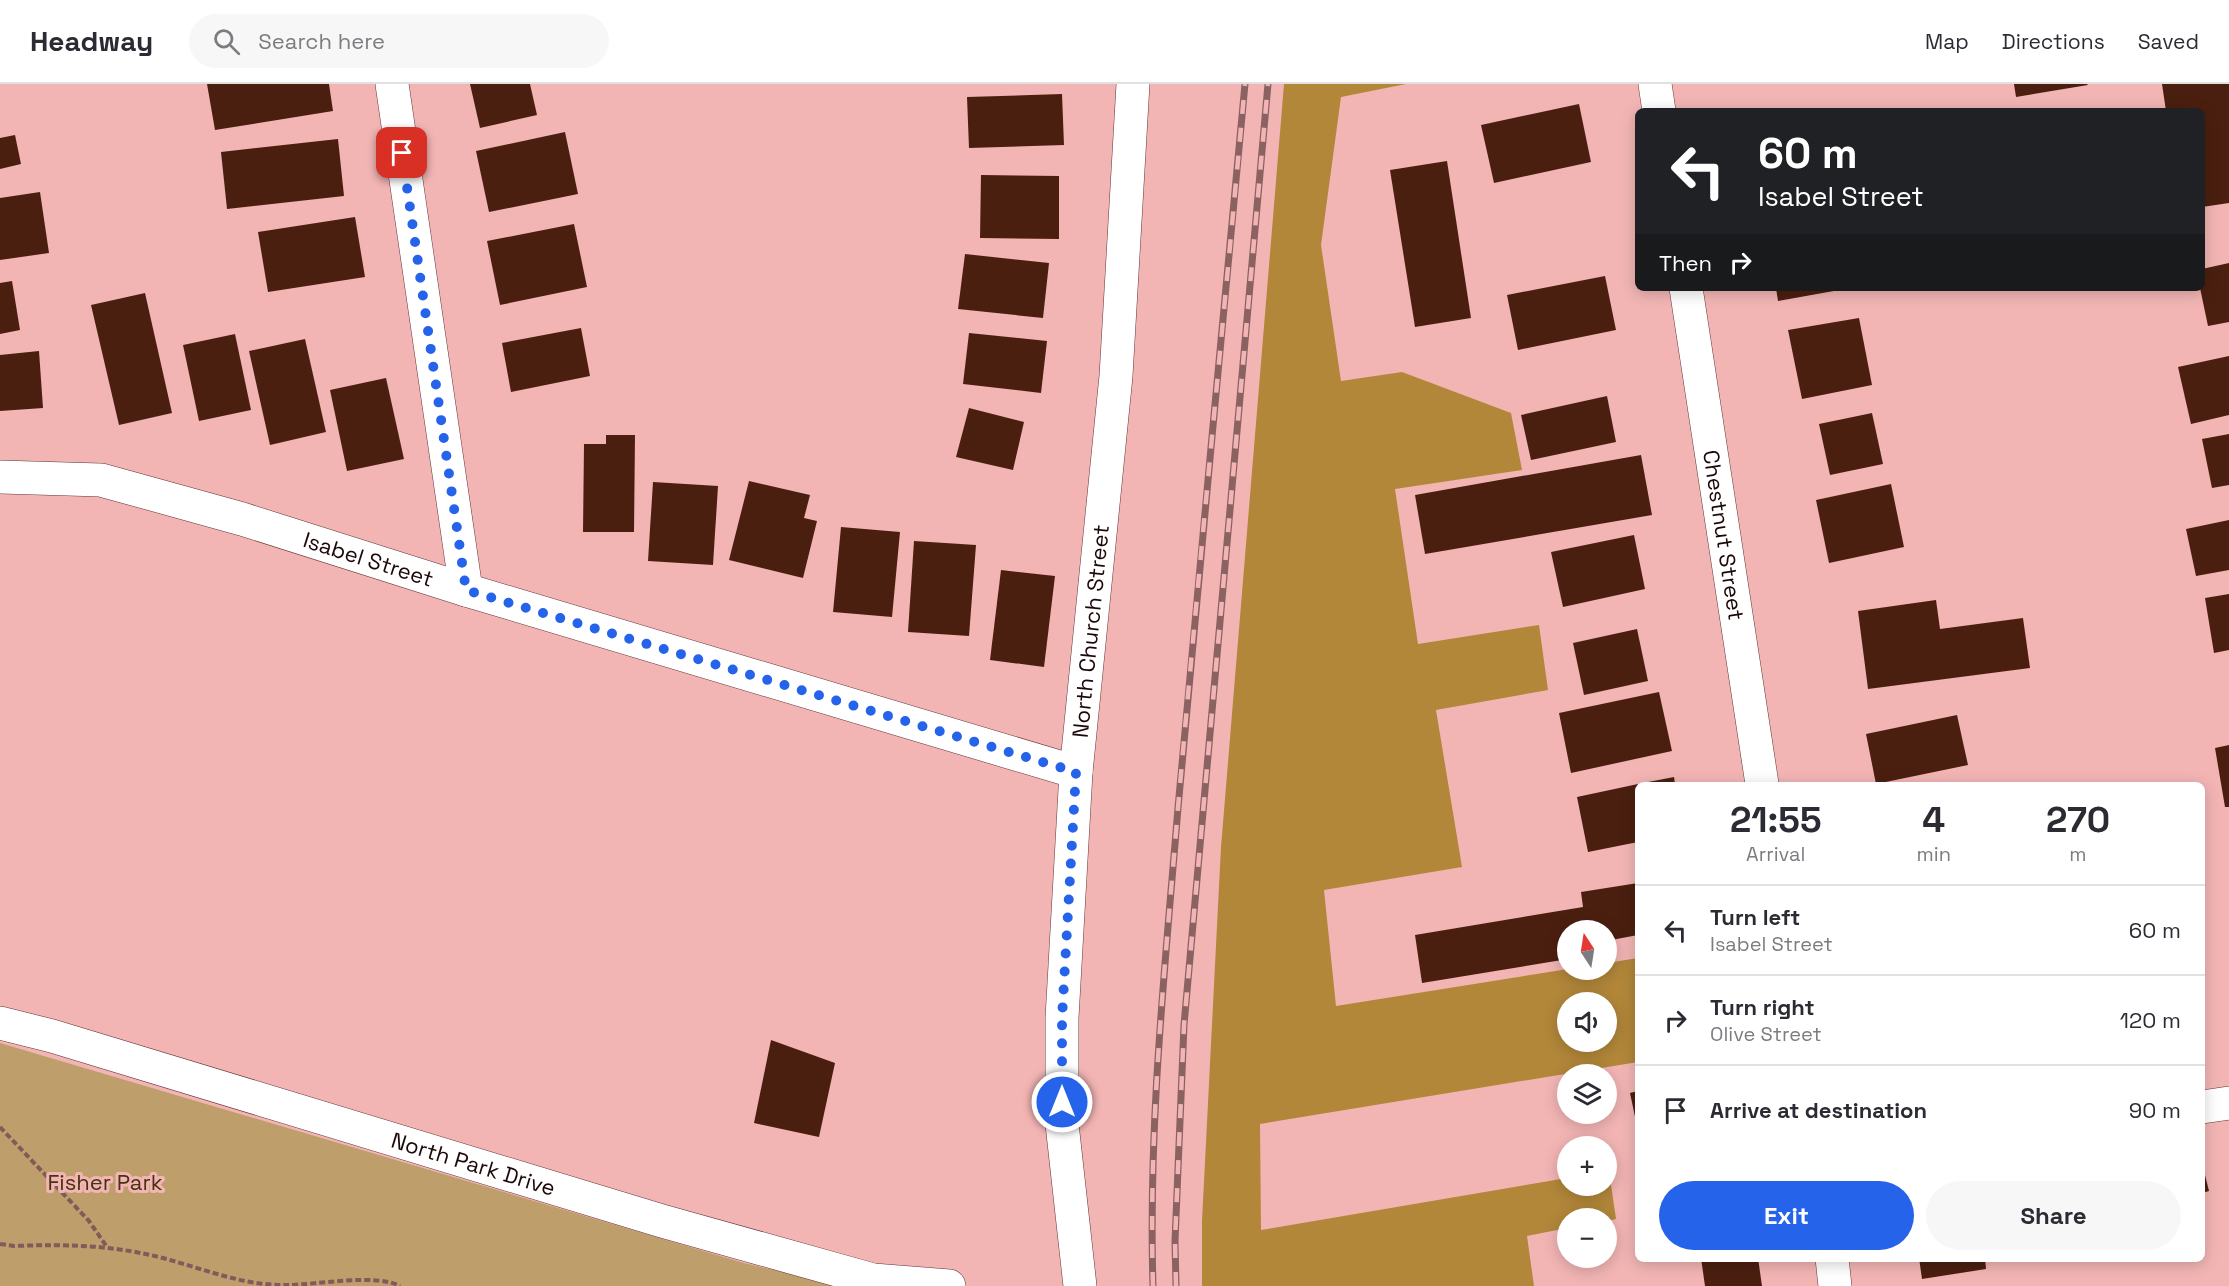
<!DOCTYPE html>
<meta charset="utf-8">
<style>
:root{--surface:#fff;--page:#f7f7f7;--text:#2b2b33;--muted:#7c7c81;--line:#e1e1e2;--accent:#2563eb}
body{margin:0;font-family:"Space Grotesk",sans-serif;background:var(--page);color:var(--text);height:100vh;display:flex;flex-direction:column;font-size:22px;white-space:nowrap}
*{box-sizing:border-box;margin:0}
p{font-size:20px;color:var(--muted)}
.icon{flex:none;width:33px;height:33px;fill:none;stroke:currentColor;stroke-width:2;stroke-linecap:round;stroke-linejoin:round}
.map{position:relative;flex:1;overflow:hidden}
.details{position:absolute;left:1635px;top:698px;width:570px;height:480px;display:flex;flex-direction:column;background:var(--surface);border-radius:9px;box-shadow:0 3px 15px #0003}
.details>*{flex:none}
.hud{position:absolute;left:1635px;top:24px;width:570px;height:183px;border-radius:9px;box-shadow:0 3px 15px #0003;background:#202124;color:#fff;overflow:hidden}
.needle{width:39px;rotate:348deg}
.fabs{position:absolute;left:1557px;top:836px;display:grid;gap:12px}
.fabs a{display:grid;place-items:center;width:60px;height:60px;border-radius:50%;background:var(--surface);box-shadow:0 3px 15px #0003;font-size:30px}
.pin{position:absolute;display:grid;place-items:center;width:51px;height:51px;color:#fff;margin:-26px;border-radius:12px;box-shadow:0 3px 9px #0006}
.me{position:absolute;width:66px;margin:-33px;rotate:0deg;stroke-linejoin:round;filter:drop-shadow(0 0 4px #0008)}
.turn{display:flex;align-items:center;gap:21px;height:126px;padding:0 24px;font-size:27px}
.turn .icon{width:78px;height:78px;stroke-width:2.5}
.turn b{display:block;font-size:42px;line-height:51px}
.then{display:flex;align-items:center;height:57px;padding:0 24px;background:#0003;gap:12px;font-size:22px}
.eta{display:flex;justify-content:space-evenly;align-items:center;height:102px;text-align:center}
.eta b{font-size:36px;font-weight:700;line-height:42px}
.cta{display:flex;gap:12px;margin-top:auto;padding:12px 24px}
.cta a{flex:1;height:69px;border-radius:36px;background:var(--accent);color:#fff;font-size:24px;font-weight:700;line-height:69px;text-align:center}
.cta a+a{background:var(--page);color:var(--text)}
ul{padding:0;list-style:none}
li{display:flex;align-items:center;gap:18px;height:90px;padding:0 24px;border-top:2px solid var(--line)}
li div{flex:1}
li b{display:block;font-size:22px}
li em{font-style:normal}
header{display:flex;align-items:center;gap:36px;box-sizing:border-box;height:84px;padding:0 30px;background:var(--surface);border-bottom:2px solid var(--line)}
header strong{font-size:28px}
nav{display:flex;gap:33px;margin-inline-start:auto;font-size:21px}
.search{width:420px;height:54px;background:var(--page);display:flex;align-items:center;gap:15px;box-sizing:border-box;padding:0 21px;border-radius:33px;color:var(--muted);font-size:22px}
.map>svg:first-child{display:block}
.green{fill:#be9f6c}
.forest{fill:#b2873a;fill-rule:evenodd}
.building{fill:#4b1f10}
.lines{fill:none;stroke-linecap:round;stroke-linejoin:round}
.street-casing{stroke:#653335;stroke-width:34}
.secondary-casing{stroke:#653335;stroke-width:34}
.path{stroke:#815a5a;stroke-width:4;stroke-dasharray:6 3;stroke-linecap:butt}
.street{stroke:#fff;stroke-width:33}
.secondary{stroke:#fff;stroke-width:33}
.rail-casing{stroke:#8b6262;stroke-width:7}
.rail{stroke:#f2b5b4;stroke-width:4.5;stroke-dasharray:14;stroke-linecap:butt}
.route{stroke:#2563eb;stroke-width:10;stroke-dasharray:0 18}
.labels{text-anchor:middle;stroke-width:6;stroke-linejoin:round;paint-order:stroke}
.street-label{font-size:22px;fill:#1c0809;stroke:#f2b5b4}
.park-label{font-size:22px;fill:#453311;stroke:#f2b5b4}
</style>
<header>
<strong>Headway</strong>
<div class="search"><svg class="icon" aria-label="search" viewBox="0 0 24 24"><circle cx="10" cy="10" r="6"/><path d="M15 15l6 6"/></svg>Search here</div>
<nav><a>Map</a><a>Directions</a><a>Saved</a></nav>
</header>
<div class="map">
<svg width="2229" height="1202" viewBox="0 0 2229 1202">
<rect width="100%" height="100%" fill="#f2b5b4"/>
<polygon class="green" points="0,959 744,1179 843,1202 0,1202"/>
<path class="forest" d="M1284 0H1406L1341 13 1321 161 1341 297 1402 288 1511 329 1522 386 1395 405 1418 560 1539 541 1548 606 1436 626 1462 783 1324 806 1336 922 1568 885H1606L1607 879 1638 874V978L1260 1040 1261 1146 1567 1094 1568 1101H1606L1607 1087H1609L1616 1135 1607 1137 1606 1134H1568L1567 1144 1527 1152 1534 1202H1202V1137L1221 763ZM1568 918H1606V957H1568Z"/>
<g class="building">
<polygon points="207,0 329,0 333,27 215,46"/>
<polygon points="470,0 530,0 537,31 480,44"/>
<polygon points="2014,0 2087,0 2088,1 2016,13"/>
<polygon points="2162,0 2229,0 2229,119 2202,123 2202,27 2166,27"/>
<polygon points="1062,10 1064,61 969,64 967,13"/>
<polygon points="1579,20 1591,78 1494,99 1481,41"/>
<polygon points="565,48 578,110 489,128 476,67"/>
<polygon points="15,51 21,80 0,85 0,54"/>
<polygon points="338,55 344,112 227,125 221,68"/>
<polygon points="1447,77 1471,234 1415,243 1390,86"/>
<polygon points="981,91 1059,92 1059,155 980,154"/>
<polygon points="40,108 49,169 0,176 0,114"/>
<polygon points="355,133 365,193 268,208 258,148"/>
<polygon points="574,140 587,203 500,221 487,157"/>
<polygon points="965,170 1049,179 1043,234 958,225"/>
<polygon points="2229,179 2229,238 2208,242 2200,204 2202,204 2202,185"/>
<polygon points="1605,192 1616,246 1518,266 1507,211"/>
<polygon points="12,197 20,246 0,250 0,199"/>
<polygon points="1776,204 1845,204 1845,205 1778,217"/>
<polygon points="145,209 172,329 119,341 91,221"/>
<polygon points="1859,234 1872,301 1802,315 1788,246"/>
<polygon points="581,244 590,292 511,308 502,259"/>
<polygon points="969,249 1047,257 1041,309 963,300"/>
<polygon points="235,250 251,326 199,337 183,261"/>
<polygon points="305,255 326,348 270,361 249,267"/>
<polygon points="39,267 43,324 0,327 0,271"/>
<polygon points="2229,272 2229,331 2191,340 2178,283"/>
<polygon points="386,294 404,375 347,387 330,306"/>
<polygon points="1607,312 1616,358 1531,376 1521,331"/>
<polygon points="969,324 1024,338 1013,386 956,373"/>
<polygon points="1872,329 1883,380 1830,391 1819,340"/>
<polygon points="2229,350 2229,401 2212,404 2202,355"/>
<polygon points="606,351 635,351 634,448 583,448 584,360 606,360"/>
<polygon points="1641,371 1652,431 1425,470 1415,411"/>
<polygon points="749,397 810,411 804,434 817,437 803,494 729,476"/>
<polygon points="653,398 718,402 713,481 648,477"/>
<polygon points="1891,400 1904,463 1829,479 1816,416"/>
<polygon points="2229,436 2229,486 2196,492 2186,445"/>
<polygon points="841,443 900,448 892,533 833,528"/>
<polygon points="1634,451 1645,505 1563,523 1551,468"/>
<polygon points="914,457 976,461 969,552 908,548"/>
<polygon points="1001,486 1055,492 1044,583 990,576"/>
<polygon points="2229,510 2229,566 2214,569 2205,514"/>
<polygon points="1936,516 1940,545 2023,534 2030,584 1868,605 1858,527"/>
<polygon points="1637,545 1648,597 1584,611 1573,559"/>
<polygon points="1659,608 1672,667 1571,689 1559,629"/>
<polygon points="1957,631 1968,681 1876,700 1866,650"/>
<polygon points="2229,661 2229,723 2225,723 2215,664"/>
<polygon points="1674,693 1675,700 1643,700 1643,699"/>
<polygon points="1638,700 1638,758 1588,768 1577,713"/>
<polygon points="1638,799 1638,851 1606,857 1606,846 1568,846 1568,875 1422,899 1415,851 1583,823 1581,808"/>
<polygon points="771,956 835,979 819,1053 754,1039"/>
<polygon points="1638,1007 1638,1042 1637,1042 1630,1009"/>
<polygon points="2202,1079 2209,1107 2202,1109"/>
<polygon points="1701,1174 1758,1174 1762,1202 1705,1202"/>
<polygon points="1919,1174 1985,1174 1986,1185 1922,1195"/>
</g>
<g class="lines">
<defs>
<g id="street">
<polyline points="392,0 466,506"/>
<polyline points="1655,0 1659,27"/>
<path id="s1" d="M1686 204 1762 700"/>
<path id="s2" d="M0 393 101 396 242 435 466 506 1076 688"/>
<path id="s3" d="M0 939 52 952 662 1137 873 1196 949 1202"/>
<polyline points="2202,1023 2229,1019"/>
<polyline points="1832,1174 1835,1202"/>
</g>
<g id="secondary">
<path id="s4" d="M1080 1202 1062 1040V934L1076 688 1116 292 1133 0"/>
</g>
</defs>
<use href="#street" class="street-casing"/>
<use href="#secondary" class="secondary-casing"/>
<g class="path">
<polyline points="0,1043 89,1137 107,1163"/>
<path d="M0 1160 14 1162C67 1160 112 1161 163 1174 204 1185 244 1202 287 1201 316 1201 376 1189 400 1202"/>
</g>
<use href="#street" class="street"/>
<use href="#secondary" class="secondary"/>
<defs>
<g id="rail">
<path d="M1153 1202C1148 1043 1165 883 1178 724 1199 483 1223 241 1245 0"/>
<polyline points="1176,1202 1175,1157 1184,941 1268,0"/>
</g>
</defs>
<use href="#rail" class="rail-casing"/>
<use href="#rail" class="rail"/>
</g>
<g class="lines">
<polyline class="route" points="402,69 466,506 1076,688 1062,934 1062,1018"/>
</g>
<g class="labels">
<g class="street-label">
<text dy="8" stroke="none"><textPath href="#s1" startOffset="250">Chestnut Street</textPath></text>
<text dy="8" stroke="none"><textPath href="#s2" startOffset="380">Isabel Street</textPath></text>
<text dy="8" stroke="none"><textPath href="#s4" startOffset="657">North Church Street</textPath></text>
<text dy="8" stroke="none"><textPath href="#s3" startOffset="494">North Park Drive</textPath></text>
</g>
<g class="park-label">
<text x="105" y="1106">Fisher Park</text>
</g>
</g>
</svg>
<div class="fabs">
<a><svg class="needle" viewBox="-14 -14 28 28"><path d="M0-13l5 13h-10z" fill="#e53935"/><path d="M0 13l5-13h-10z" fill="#7c7c81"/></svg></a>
<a><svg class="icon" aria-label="sound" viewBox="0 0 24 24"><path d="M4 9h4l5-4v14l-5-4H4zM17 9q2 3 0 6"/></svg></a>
<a><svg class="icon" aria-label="layers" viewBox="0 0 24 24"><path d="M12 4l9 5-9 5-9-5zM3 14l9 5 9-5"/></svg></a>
<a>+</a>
<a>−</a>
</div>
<div class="pin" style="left:402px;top:69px;background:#d93025"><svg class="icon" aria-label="arrive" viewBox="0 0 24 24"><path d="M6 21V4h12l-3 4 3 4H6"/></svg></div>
<svg class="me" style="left:1062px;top:1018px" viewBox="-20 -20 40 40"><circle r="17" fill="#2563eb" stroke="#fff" stroke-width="3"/><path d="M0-11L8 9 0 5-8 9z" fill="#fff"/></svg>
<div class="hud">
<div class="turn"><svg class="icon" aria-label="left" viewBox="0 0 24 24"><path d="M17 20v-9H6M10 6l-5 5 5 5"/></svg><div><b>60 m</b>Isabel Street</div></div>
<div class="then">Then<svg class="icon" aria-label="right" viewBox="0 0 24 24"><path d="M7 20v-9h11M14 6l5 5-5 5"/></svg></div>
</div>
<section class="details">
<div class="eta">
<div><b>21:55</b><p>Arrival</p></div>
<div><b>4</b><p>min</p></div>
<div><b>270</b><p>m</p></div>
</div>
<ul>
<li><svg class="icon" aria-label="left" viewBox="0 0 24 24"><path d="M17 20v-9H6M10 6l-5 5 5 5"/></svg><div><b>Turn left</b><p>Isabel Street</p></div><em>60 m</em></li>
<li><svg class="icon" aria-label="right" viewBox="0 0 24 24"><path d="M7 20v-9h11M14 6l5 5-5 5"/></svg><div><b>Turn right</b><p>Olive Street</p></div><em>120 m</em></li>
<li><svg class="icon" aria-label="arrive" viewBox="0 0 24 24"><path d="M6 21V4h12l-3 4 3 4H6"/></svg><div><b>Arrive at destination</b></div><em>90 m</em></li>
</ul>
<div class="cta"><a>Exit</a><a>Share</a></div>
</section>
</div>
